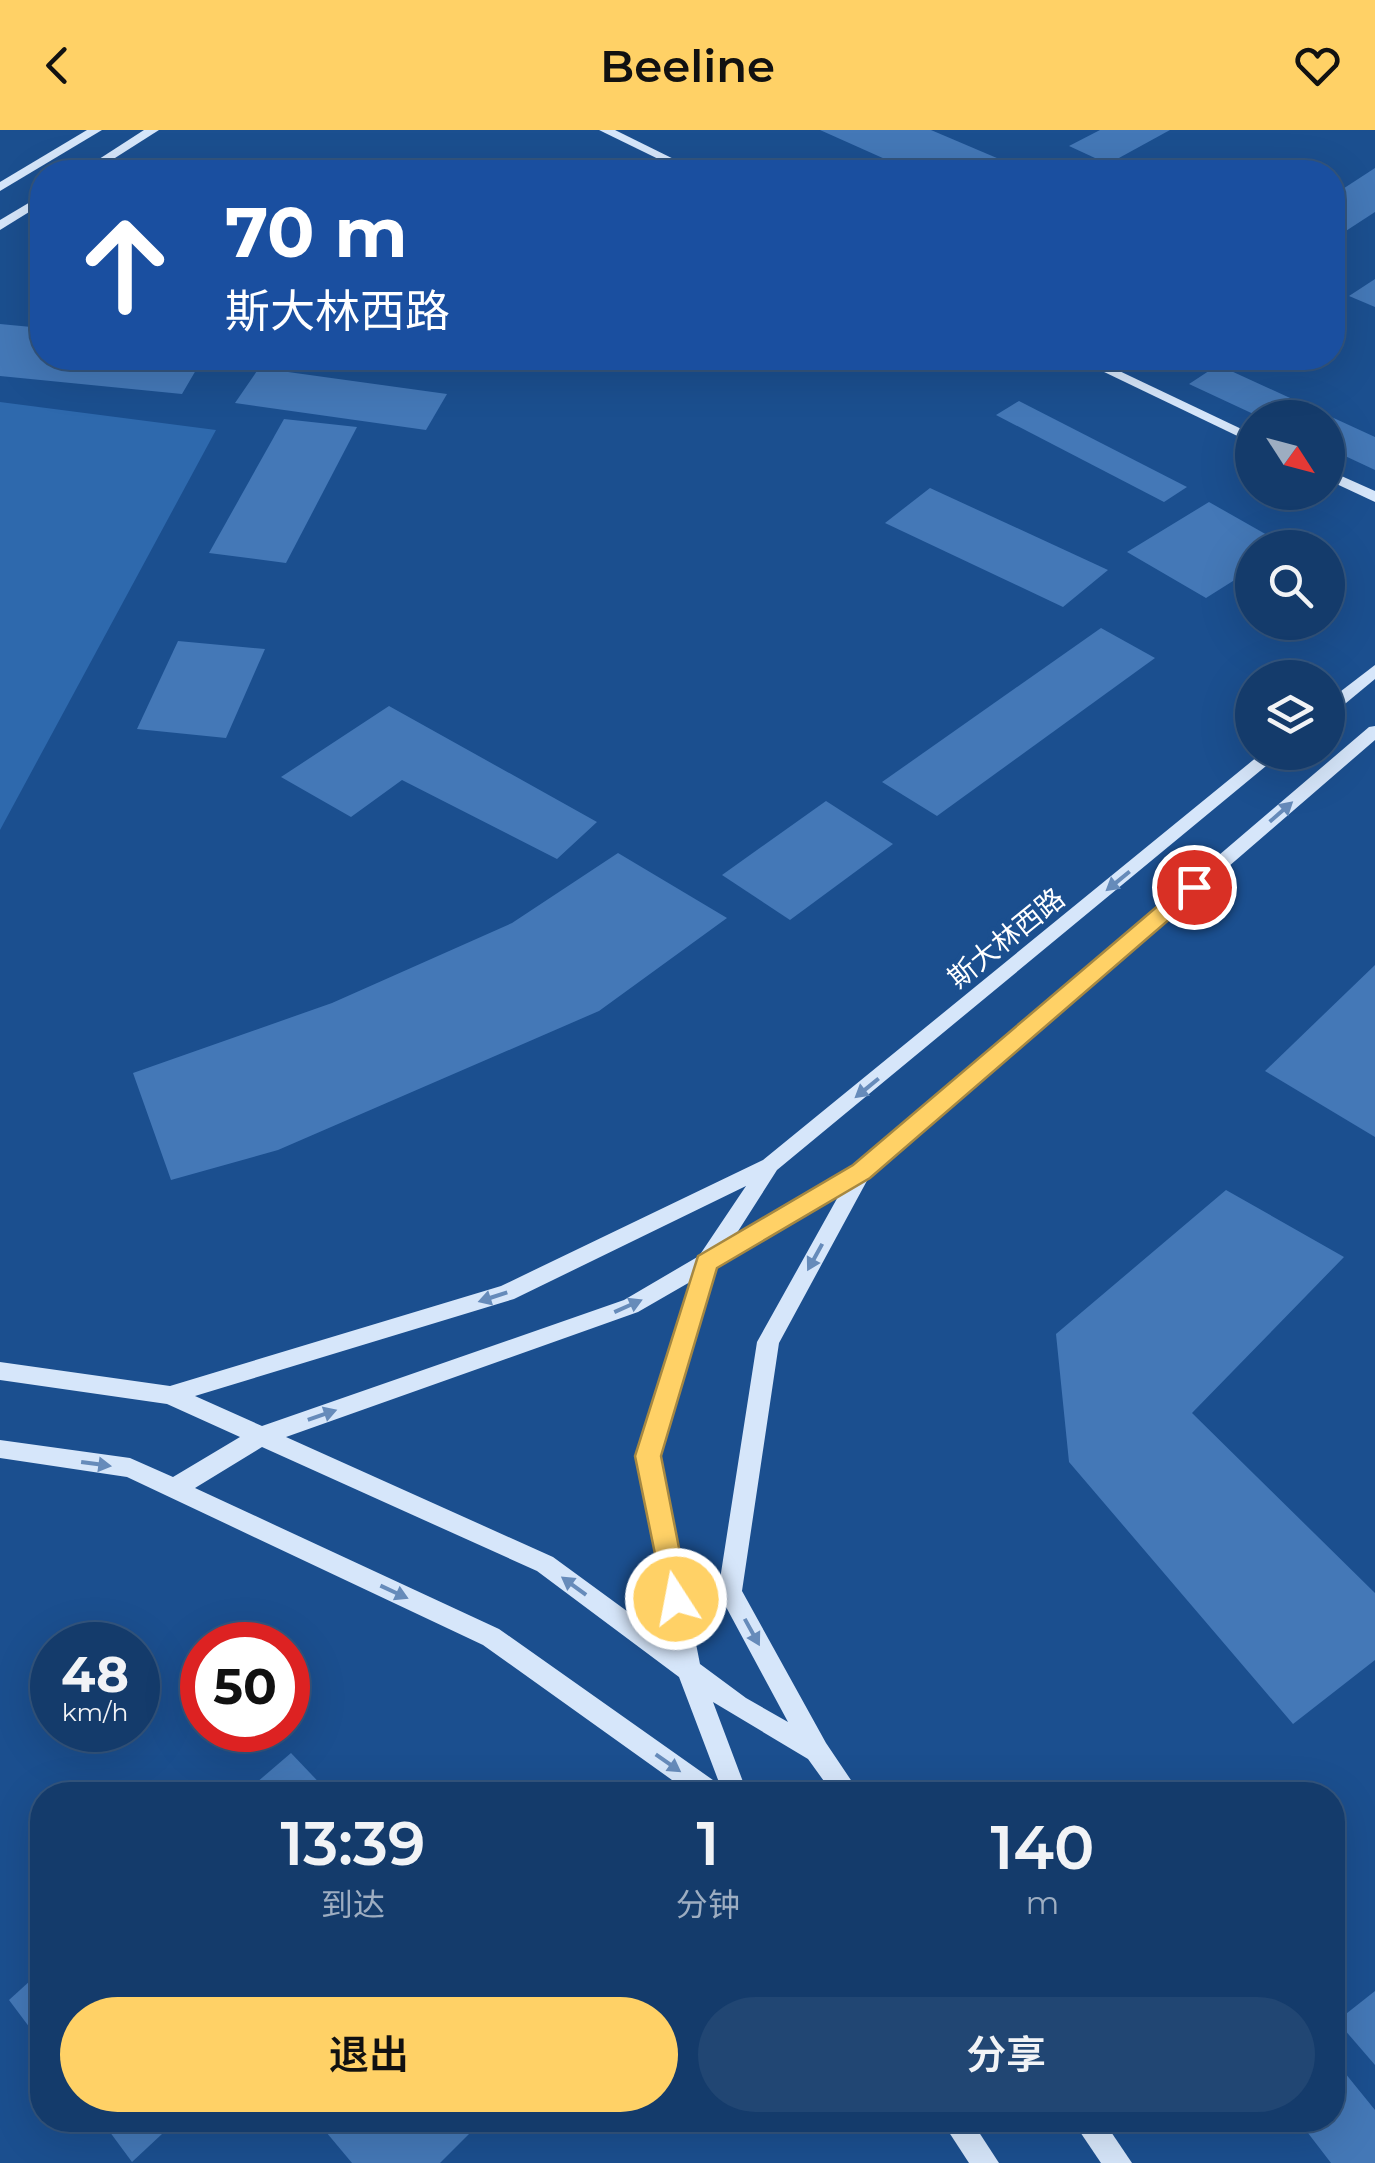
<!DOCTYPE html>
<html lang="zh">
<meta charset="utf-8">
<style>
:root{--surface:#143b6b;--page:#214673;--text:#f1f3f6;--muted:#9dadc1;--line:#33557e;--accent:#ffd166}
body{margin:0;font-family:Montserrat,"Noto Sans SC",sans-serif;background:var(--page);color:var(--text);height:100vh;display:flex;flex-direction:column;font-size:38px;white-space:nowrap}
*{box-sizing:border-box;margin:0}
p{font-size:32px;color:var(--muted)}
.icon{flex:none;width:55px;height:55px;fill:none;stroke:currentColor;stroke-width:2;stroke-linecap:round;stroke-linejoin:round}
.map{position:relative;flex:1;overflow:hidden}
.panel{position:absolute;left:30px;top:1652px;width:1315px;height:350px;display:flex;flex-direction:column;background:var(--surface);border-radius:40px;box-shadow:0 10px 40px #0002,0 0 0 2px var(--line)}
.panel>*{flex:none}
.top-card{position:absolute;left:30px;top:30px;width:1315px;height:210px;border-radius:40px;box-shadow:0 10px 40px #0002,0 0 0 2px var(--line);background:#1a4fa0;color:#fff;overflow:hidden}
.needle{width:65px;rotate:126deg}
.tools{position:absolute;left:1235px;top:270px;display:grid;gap:20px}
.tools a{display:grid;place-items:center;width:110px;height:110px;border-radius:50%;background:var(--surface);box-shadow:0 10px 40px #0002,0 0 0 2px var(--line);font-size:50px}
.speed{position:absolute;left:30px;top:1492px;display:flex;gap:20px;font-size:50px;font-weight:700;text-align:center}
.speed>*{display:grid;place-content:center;width:130px;height:130px;border-radius:50%;background:var(--surface);box-shadow:0 10px 40px #0002,0 0 0 2px var(--line);line-height:1}
.speed small{font-size:25px;font-weight:400}
.speed .limit{border:15px solid #d22;background:#fff;color:#111}
.pin{position:absolute;display:grid;place-items:center;width:85px;height:85px;color:#fff;margin:-42px;border:5px solid #fff;border-radius:50%;box-shadow:0 2px 10px #0007}
.me{position:absolute;width:110px;margin:-55px;rotate:349deg;stroke-linejoin:round;filter:drop-shadow(0 0 8px #0008)}
.turn{display:flex;align-items:center;gap:35px;height:210px;padding:0 30px;font-size:45px}
.turn .icon{width:130px;height:130px;stroke-width:2.5}
.turn b{display:block;font-size:70px;line-height:85px}
.eta{display:flex;justify-content:space-evenly;align-items:center;height:170px;text-align:center}
.eta b{font-size:60px;font-weight:600;line-height:70px}
.primary-button{display:flex;gap:20px;margin-top:auto;padding:20px 30px}
.primary-button a{flex:1;height:115px;border-radius:60px;background:var(--accent);color:#111;font-size:40px;font-weight:600;line-height:115px;text-align:center}
.primary-button a+a{background:var(--page);color:var(--text)}
header{display:flex;justify-content:space-between;align-items:center;height:130px;padding:0 30px;background:var(--accent);color:#111;font-size:45px;font-weight:600}
.map>svg:first-child{display:block}
.green{fill:#2e69ad}
.building{fill:#4478b7}
.lines{fill:none;stroke-linecap:round;stroke-linejoin:round}
.secondary{fill:#d6e6fa;fill-rule:evenodd}
.oneway{fill:#668bba}
.route{fill:#ffd166;stroke:#a68842;stroke-width:2.5}
.labels{text-anchor:middle;stroke-width:9;stroke-linejoin:round;paint-order:stroke}
.street-label{font-size:28px;fill:#fff;stroke:#1b4f8f}
</style>
<header><svg class="icon" aria-label="back" viewBox="0 0 24 24"><path d="M15 5l-7 7 7 7"/></svg>Beeline<svg class="icon" aria-label="heart" viewBox="0 0 24 24"><path d="M12 20l-8-8c-3-5 5-10 8-4 3-6 11-1 8 4z"/></svg></header>
<div class="map">
<svg width="1375" height="2033" viewBox="0 0 1375 2033">
<rect width="100%" height="100%" fill="#1b4f8f"/>
<polygon class="green" points="0,272 216,300 0,700"/>
<g class="building">
<polygon points="820,0 931,0 1030,42 914,42"/>
<polygon points="1100,0 1170,0 1108,34 1069,16"/>
<polygon points="1088,28 1135,41 1135,42 1074,42"/>
<polygon points="1375,38 1375,82 1332,110 1332,66"/>
<polygon points="1375,149 1375,177 1349,166"/>
<polygon points="0,194 42,198 42,228 203,228 182,264 0,246"/>
<polygon points="1218,235 1375,307 1375,340 1328,318 1328,288 1262,288 1189,254"/>
<polygon points="259,238 447,264 426,300 235,273"/>
<polygon points="1019,271 1187,357 1164,372 996,285"/>
<polygon points="284,289 357,297 286,433 209,423"/>
<polygon points="930,358 1108,440 1063,477 885,393"/>
<polygon points="1209,372 1290,418 1252,418 1252,439 1206,468 1127,422"/>
<polygon points="1101,498 1155,528 937,686 882,652"/>
<polygon points="178,511 265,519 226,608 137,599"/>
<polygon points="389,576 597,692 557,729 402,650 351,687 281,647"/>
<polygon points="826,671 893,714 790,790 722,745"/>
<polygon points="618,723 727,788 599,881 278,1020 171,1050 133,943 332,873 512,793"/>
<polygon points="1375,835 1375,1007 1265,941"/>
<polygon points="1226,1060 1344,1127 1192,1283 1375,1463 1375,1530 1293,1594 1069,1332 1056,1204"/>
<polygon points="291,1623 331,1665 242,1665"/>
<polygon points="42,1840 42,1914 9,1870"/>
<polygon points="1375,1861 1375,1935 1337,1891"/>
<polygon points="1332,1927 1375,1980 1375,2033 1331,2033 1298,1990 1332,1990"/>
<polygon points="101,1990 177,1990 132,2032"/>
<polygon points="316,1990 483,1990 440,2033 352,2033"/>
</g>
<g class="lines">
<g class="secondary">
<polygon points="87,0 102,0 0,61 0,52"/>
<polygon points="144,0 159,0 93,42 79,42"/>
<polygon points="599,0 615,0 700,42 685,42"/>
<polygon points="42,65 42,74 0,100 0,90"/>
<polygon points="1075,228 1092,228 1252,304 1252,313"/>
<polygon points="1328,340 1375,361 1375,372 1328,350"/>
<polygon points="1375,535 1375,549 1334,583 1328,584 1328,571"/>
<path d="M1375 596V610L869 1047 779 1213 742 1461 826 1613 861 1665H834L808 1629 713 1572 748 1665H693L483 1515 127 1347 0 1328V1310L130 1328 173 1347 240 1307 167 1274 0 1250V1232L170 1256 501 1156 763 1030 1263 622H1283L777 1040 735 1106 855 1036 1369 597ZM746 1056 699 1126 624 1170 262 1296 195 1266 514 1169ZM839 1065 757 1212 718 1462 788 1592 746 1568 700 1534 659 1326 715 1137ZM690 1152 637 1326 672 1514 553 1427 286 1307 638 1182ZM262 1317 537 1441 679 1547 720 1655 499 1499 195 1358Z"/>
<polygon points="941,1990 971,1990 999,2033 969,2033"/>
<polygon points="1072,1990 1103,1990 1132,2033 1101,2033"/>
</g>
</g>
<defs><path id="oneway-solid" d="M-6-.8H1V-3.2L6.5 0L1 3.2V.8H-6Z" transform="scale(2.5)"/></defs>
<g class="oneway">
<use href="#oneway-solid" transform="translate(1281 682) rotate(-41)"/>
<use href="#oneway-solid" transform="translate(1118 751) rotate(141)"/>
<use href="#oneway-solid" transform="translate(867 958) rotate(141)"/>
<use href="#oneway-solid" transform="translate(815 1127) rotate(119)"/>
<use href="#oneway-solid" transform="translate(493 1167) rotate(162)"/>
<use href="#oneway-solid" transform="translate(628 1176) rotate(-24)"/>
<use href="#oneway-solid" transform="translate(322 1285) rotate(-19)"/>
<use href="#oneway-solid" transform="translate(96 1334) rotate(8)"/>
<use href="#oneway-solid" transform="translate(574 1456) rotate(-144)"/>
<use href="#oneway-solid" transform="translate(394 1462) rotate(25)"/>
<use href="#oneway-solid" transform="translate(752 1502) rotate(61)"/>
<use href="#oneway-solid" transform="translate(668 1633) rotate(35)"/>
</g>
<polygon class="route" points="1194,750 1201,752 1204,757 1201,762 870,1048 717,1138 661,1326 689,1469 685,1478 676,1481 666,1478 635,1326 698,1126 853,1035 1186,752"/>
<g class="labels">
<g class="street-label">
<text transform="translate(1006 808) rotate(-39)" y="10">斯大林西路</text>
</g>
</g>
</svg>
<div class="tools">
<a><svg class="needle" viewBox="-14 -14 28 28"><path d="M0-13l5 13h-10z" fill="#e53935"/><path d="M0 13l5-13h-10z" fill="#9dadc1"/></svg></a>
<a><svg class="icon" aria-label="search" viewBox="0 0 24 24"><circle cx="10" cy="10" r="6"/><path d="M15 15l6 6"/></svg></a>
<a><svg class="icon" aria-label="layers" viewBox="0 0 24 24"><path d="M12 4l9 5-9 5-9-5zM3 14l9 5 9-5"/></svg></a>
</div>
<div class="speed"><div>48<small>km/h</small></div><div class="limit">50</div></div>
<div class="pin" style="left:1194px;top:757px;background:#d93025"><svg class="icon" aria-label="arrive" viewBox="0 0 24 24"><path d="M6 21V4h12l-3 4 3 4H6"/></svg></div>
<svg class="me" style="left:676px;top:1469px" viewBox="-20 -20 40 40"><circle r="17" fill="#ffd166" stroke="#fff" stroke-width="3"/><path d="M0-11L8 9 0 5-8 9z" fill="#fff"/></svg>
<div class="top-card">
<div class="turn"><svg class="icon" aria-label="ahead" viewBox="0 0 24 24"><path d="M12 20V5M6 11l6-6 6 6"/></svg><div><b>70 m</b>斯大林西路</div></div>
</div>
<section class="panel">
<div class="eta">
<div><b>13:39</b><p>到达</p></div>
<div><b>1</b><p>分钟</p></div>
<div><b>140</b><p>m</p></div>
</div>
<div class="primary-button"><a>退出</a><a>分享</a></div>
</section>
</div>
